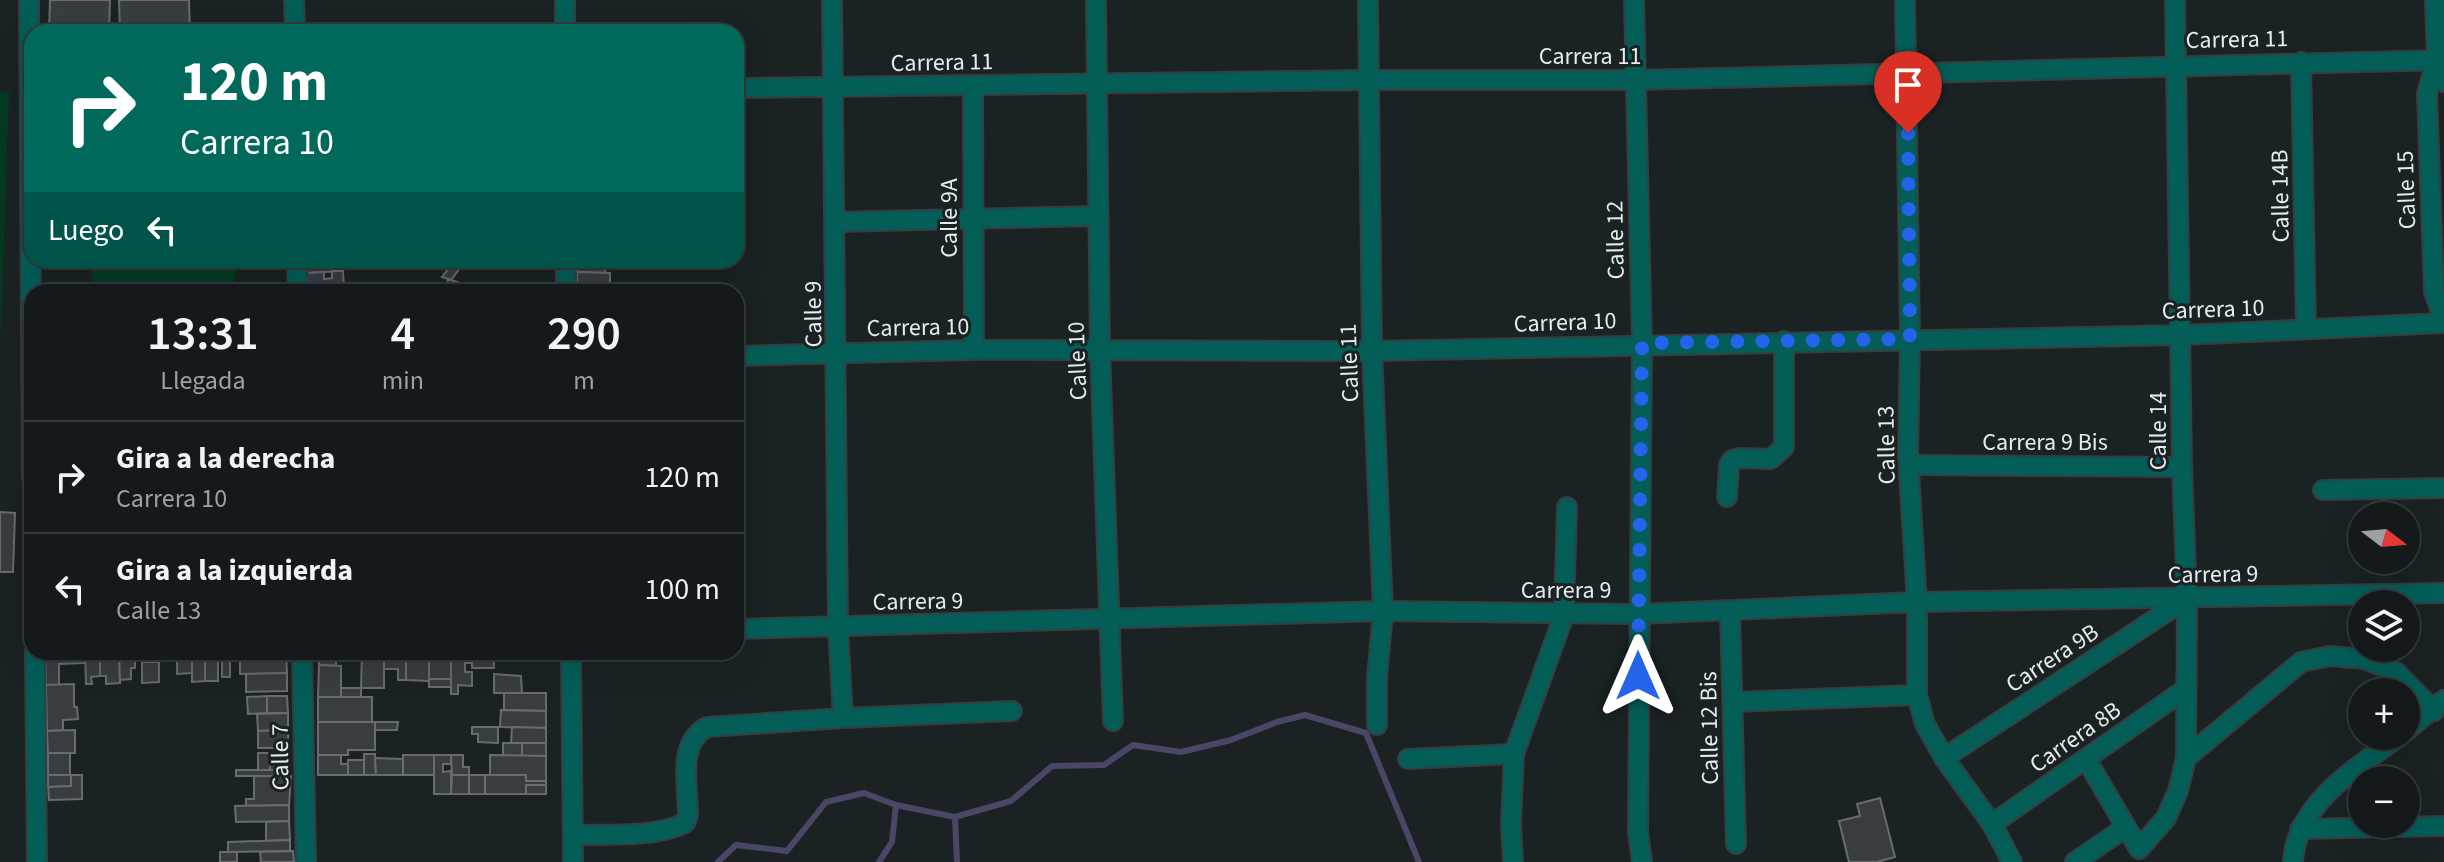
<!DOCTYPE html>
<html lang="es">
<meta charset="utf-8">
<style>
:root{--surface:#141a1b;--page:#1d2324;--text:#f1f3f6;--muted:#9da1a3;--line:#33383a}
body{margin:0;font-family:"Source Sans 3",sans-serif;background:var(--page);color:var(--text);height:100vh;display:flex;flex-direction:column;font-size:30px;white-space:nowrap}
*{box-sizing:border-box;margin:0}
p{font-size:26px;color:var(--muted)}
.icon{flex:none;width:44px;height:44px;fill:none;stroke:currentColor;stroke-width:2;stroke-linecap:round;stroke-linejoin:round}
.map{position:relative;flex:1;overflow:hidden}
.side{position:absolute;left:24px;top:284px;width:720px;height:376px;display:flex;flex-direction:column;background:var(--surface);border-radius:24px;box-shadow:0 8px 32px #0002,0 0 0 2px var(--line)}
.side>*{flex:none}
.guide{position:absolute;left:24px;top:24px;width:720px;height:244px;border-radius:24px;box-shadow:0 8px 32px #0002,0 0 0 2px var(--line);background:#00695c;color:#fff;overflow:hidden}
.needle{width:52px;rotate:106deg}
.fabs{position:absolute;left:2348px;top:502px;display:grid;gap:16px}
.fabs a{display:grid;place-items:center;width:72px;height:72px;border-radius:50%;background:var(--surface);box-shadow:0 8px 32px #0002,0 0 0 2px var(--line);font-size:40px}
.pin{position:absolute;display:grid;place-items:center;width:68px;height:68px;color:#fff;margin:-82px -34px;border-radius:50% 50% 50% 0;rotate:-45deg;box-shadow:0 0 8px #0007}
.pin .icon{rotate:45deg}
.me{position:absolute;width:88px;margin:-44px;rotate:0deg;stroke-linejoin:round;filter:drop-shadow(0 0 6px #0008)}
.turn{display:flex;align-items:center;gap:28px;height:168px;padding:0 24px;font-size:36px}
.turn .icon{width:104px;height:104px;stroke-width:2.5}
.turn b{display:block;font-size:56px;line-height:68px}
.then{display:flex;align-items:center;height:76px;padding:0 24px;background:#0003;gap:16px;font-size:30px}
.eta{display:flex;justify-content:space-evenly;align-items:center;height:136px;text-align:center}
.eta b{font-size:48px;font-weight:600;line-height:56px}
ul{padding:0;list-style:none}
li{display:flex;align-items:center;gap:24px;height:112px;padding:0 24px;border-top:2px solid var(--line)}
li div{flex:1}
li b{display:block;font-size:30px}
li em{font-style:normal}
.map>svg:first-child{display:block}
.green{fill:#043a22}
.lines{fill:none;stroke-linecap:round;stroke-linejoin:round}
.stream{stroke:#494765;stroke-width:6}
.building{fill:#383d42;stroke:#666c72;stroke-width:2}
.minor-casing{stroke:#373e40;stroke-width:22}
.minor{stroke:#035e58;stroke-width:18}
.route{stroke:#2563eb;stroke-width:14;stroke-dasharray:0 25.2}
.labels{text-anchor:middle;stroke-width:6;stroke-linejoin:round;paint-order:stroke}
.street-label{font-size:24px;fill:#e6ebed;stroke:#1a2224}
</style>
<div class="map">
<svg width="2444" height="862" viewBox="0 0 2444 862">
<rect width="100%" height="100%" fill="#1a2224"/>
<g class="green">
<polygon points="9,91 1,332 0,332 0,92"/>
<polygon points="91,260 235,260 236,292 92,292"/>
</g>
<g class="lines">
<g class="stream">
<polyline points="718,862 736,845 787,851 826,802 864,793 896,805"/>
<polyline points="879,862 892,842 896,805 955,817"/>
<polyline points="957,862 955,817 1011,801 1052,766 1104,765 1133,745 1181,752 1231,740 1277,722 1305,715 1366,733 1419,862"/>
</g>
</g>
<g class="building">
<polygon points="50,0 110,0 109,32 49,32"/>
<polygon points="119,0 189,0 190,32 120,32"/>
<polygon points="333,23 333,32 309,32 308,24"/>
<polygon points="455,260 466,260 451,280 442,277"/>
<polygon points="493,260 546,260 546,263 493,266"/>
<polygon points="577,260 606,260 605,273 577,272"/>
<polygon points="342,262 342,271 307,273 307,263"/>
<polygon points="332,271 343,271 344,289 308,290 307,273 324,272 324,279 332,278"/>
<polygon points="577,272 610,273 610,286 593,286 593,292 577,292"/>
<polygon points="448,279 487,292 457,292 446,288"/>
<polygon points="0,512 15,513 13,572 0,572"/>
<polygon points="45,652 85,652 85,663 59,664 59,685 46,685"/>
<polygon points="85,652 100,652 100,676 91,677 92,684 86,684"/>
<polygon points="100,652 119,652 120,683 106,684 106,676 100,676"/>
<polygon points="119,652 131,652 131,660 135,661 135,668 131,668 131,679 120,680"/>
<polygon points="142,652 158,652 159,662 142,662"/>
<polygon points="177,652 192,652 192,673 177,674"/>
<polygon points="192,652 205,652 205,681 192,682"/>
<rect x="205" y="652" width="13" height="29"/>
<rect x="222" y="652" width="8" height="25"/>
<polygon points="240,652 286,652 287,673 240,674"/>
<polygon points="319,652 362,652 362,655 336,655 336,666 319,665"/>
<polygon points="362,652 384,652 384,688 361,688"/>
<polygon points="384,652 406,652 406,680 398,680 398,669 384,669"/>
<polygon points="406,652 429,652 429,681 406,680"/>
<rect x="429" y="652" width="22" height="27"/>
<polygon points="451,652 472,652 472,663 465,663 465,672 472,672 472,686 458,685 458,694 451,694"/>
<rect x="472" y="652" width="22" height="16"/>
<polygon points="142,662 159,662 159,682 142,683"/>
<polygon points="319,665 341,666 341,697 318,697"/>
<polygon points="287,673 287,691 246,692 246,674"/>
<polygon points="494,674 521,676 522,693 494,693"/>
<rect x="429" y="679" width="22" height="8"/>
<polygon points="74,684 74,707 77,707 78,719 63,720 63,730 47,731 46,685"/>
<rect x="341" y="688" width="20" height="9"/>
<polygon points="504,693 546,693 546,711 504,710"/>
<polygon points="267,696 287,696 288,713 267,713"/>
<polygon points="267,696 267,713 248,714 247,697"/>
<rect x="318" y="697" width="54" height="25"/>
<polygon points="501,710 546,711 546,728 500,727"/>
<polygon points="288,713 288,730 258,731 257,714"/>
<polygon points="318,722 375,722 375,750 348,750 348,755 318,755"/>
<polygon points="375,722 398,722 397,730 375,730"/>
<polygon points="472,727 498,727 498,743 478,742 478,734 472,734"/>
<polygon points="512,727 546,728 546,743 511,743"/>
<polygon points="75,730 75,753 48,753 47,731"/>
<polygon points="288,730 288,748 258,748 258,731"/>
<rect x="503" y="743" width="19" height="13"/>
<rect x="522" y="743" width="24" height="13"/>
<polygon points="288,752 288,770 270,770 270,762 277,763 277,753"/>
<rect x="48" y="753" width="22" height="22"/>
<polygon points="258,753 277,753 277,763 270,762 270,770 258,770"/>
<polygon points="364,754 375,754 376,775 364,775"/>
<polygon points="318,755 341,755 341,764 348,764 348,775 318,775"/>
<rect x="403" y="755" width="31" height="20"/>
<polygon points="434,755 451,755 451,764 443,764 443,772 451,771 451,794 434,794"/>
<polygon points="451,755 463,755 463,767 469,767 469,775 452,775"/>
<polygon points="490,755 546,756 546,781 526,781 526,775 490,775"/>
<polygon points="375,758 403,759 403,775 376,775"/>
<rect x="348" y="760" width="16" height="15"/>
<rect x="236" y="770" width="52" height="6"/>
<polygon points="48,775 71,775 71,786 48,787"/>
<polygon points="71,775 82,775 82,799 49,800 48,787 71,786"/>
<polygon points="452,775 469,775 469,794 451,794"/>
<rect x="469" y="775" width="16" height="19"/>
<polygon points="485,775 526,775 526,781 546,781 546,785 526,785 526,794 485,794"/>
<polygon points="254,776 291,776 289,805 246,806 246,799 254,799"/>
<rect x="526" y="785" width="20" height="9"/>
<polygon points="1880,798 1895,857 1877,862 1849,862 1839,821 1860,816 1857,804"/>
<polygon points="289,805 289,821 236,822 235,806"/>
<polygon points="289,821 290,840 266,841 266,822"/>
<polygon points="290,840 290,851 228,852 228,842"/>
<polygon points="293,851 294,862 261,862 260,852"/>
<rect x="220" y="852" width="17" height="10"/>
</g>
<g class="lines">
<defs>
<g id="minor">
<polyline points="29,0 32,478"/>
<polyline points="294,0 295,32"/>
<polyline points="565,0 565,32"/>
<polyline points="832,0 838,627 843,718 1012,711"/>
<polyline points="1096,0 1100,350 1113,721"/>
<polyline points="1368,0 1372,351 1383,611 1377,678 1377,725"/>
<polyline points="1634,0 1642,343 1638,832 1642,862"/>
<polyline points="1905,0 1910,339 1908,456 1917,602 1917,695 1925,724 1944,758 1992,824 2012,862"/>
<polyline points="2435,0 2437,60 2444,82"/>
<polyline points="2437,60 2427,93 2434,292 2444,319"/>
<polyline points="2301,62 2306,329"/>
<polyline points="973,85 974,350"/>
<polyline points="736,88 1369,80 1636,80 2444,60"/>
<polyline points="835,222 1098,216"/>
<polyline points="297,260 298,292"/>
<polyline points="566,260 566,292"/>
<polyline points="736,356 974,350 1372,351 2182,335 2444,323"/>
<polyline points="1909,465 2182,467"/>
<polyline points="2323,490 2444,488"/>
<polyline points="1727,497 1729,465 1732,460 1739,458 1771,459 1784,447 1784,341"/>
<polyline points="1730,611 1736,844"/>
<polyline points="736,629 1383,611 1638,614 1917,602 2444,593"/>
<polyline points="35,652 37,862"/>
<polyline points="302,652 306,862"/>
<polyline points="571,652 573,862"/>
<polyline points="1733,702 1917,695"/>
<polyline points="2406,731 2444,700"/>
<polyline points="1944,758 2186,599"/>
<polyline points="2186,758 2301,662 2330,656 2364,659 2396,672 2434,711"/>
<polyline points="1408,759 1514,754"/>
<polyline points="2086,759 2139,849 2166,818 2178,791 2186,758 2187,599 2182,467 2175,0"/>
<polyline points="1992,824 2186,689"/>
<polyline points="2300,829 2444,826"/>
<path d="M573 835C605 834 656 838 685 823L688 815C688 785 677 743 707 727L843 718"/>
<polyline points="1513,862 1511,823 1514,754 1564,615 1567,507"/>
<polyline points="2075,862 2126,827"/>
<path d="M2293 862C2296 803 2357 768 2400 736"/>
</g>
</defs>
<use href="#minor" class="minor-casing"/>
<use href="#minor" class="minor"/>
</g>
<g class="lines">
<polyline class="route" points="1638,676 1642,343 1910,339 1908,133"/>
</g>
<g class="labels">
<g class="street-label">
<text transform="translate(2237 39) rotate(-1)" y="8">Carrera 11</text>
<text x="1590" y="64">Carrera 11</text>
<text transform="translate(942 62) rotate(-1)" y="8">Carrera 11</text>
<text transform="translate(2406 190) rotate(-92)" y="8">Calle 15</text>
<text transform="translate(2280 196) rotate(-91)" y="8">Calle 14B</text>
<text transform="translate(949 218) rotate(-90)" y="8">Calle 9A</text>
<text transform="translate(1615 240) rotate(-91)" y="8">Calle 12</text>
<text transform="translate(2213 309) rotate(-2)" y="8">Carrera 10</text>
<text transform="translate(813 314) rotate(-91)" y="8">Calle 9</text>
<text transform="translate(1565 322) rotate(-2)" y="8">Carrera 10</text>
<text transform="translate(918 327) rotate(-1)" y="8">Carrera 10</text>
<text transform="translate(1077 361) rotate(-92)" y="8">Calle 10</text>
<text transform="translate(1349 363) rotate(-92)" y="8">Calle 11</text>
<text transform="translate(2158 431) rotate(-90)" y="8">Calle 14</text>
<text x="2045" y="450">Carrera 9 Bis</text>
<text transform="translate(1886 445) rotate(-91)" y="8">Calle 13</text>
<text transform="translate(2213 574) rotate(-1)" y="8">Carrera 9</text>
<text x="1566" y="598">Carrera 9</text>
<text transform="translate(918 601) rotate(-1)" y="8">Carrera 9</text>
<text transform="translate(2052 658) rotate(-33)" y="8">Carrera 9B</text>
<text transform="translate(1709 728) rotate(-91)" y="8">Calle 12 Bis</text>
<text transform="translate(2075 737) rotate(-35)" y="8">Carrera 8B</text>
<text transform="translate(280 757) rotate(-91)" y="8">Calle 7</text>
</g>
</g>
</svg>
<div class="fabs">
<a><svg class="needle" viewBox="-14 -14 28 28"><path d="M0-13l5 13h-10z" fill="#e53935"/><path d="M0 13l5-13h-10z" fill="#9da1a3"/></svg></a>
<a><svg class="icon" aria-label="layers" viewBox="0 0 24 24"><path d="M12 4l9 5-9 5-9-5zM3 14l9 5 9-5"/></svg></a>
<a>+</a>
<a>−</a>
</div>
<div class="pin" style="left:1908px;top:133px;background:#d93025"><svg class="icon" aria-label="arrive" viewBox="0 0 24 24"><path d="M6 21V4h12l-3 4 3 4H6"/></svg></div>
<svg class="me" style="left:1638px;top:676px" viewBox="-20 -20 40 40"><path d="M0-17L14 15 0 8-14 15z" fill="#2563eb" stroke="#fff" stroke-width="4"/></svg>
<div class="guide">
<div class="turn"><svg class="icon" aria-label="right" viewBox="0 0 24 24"><path d="M7 20v-9h11M14 6l5 5-5 5"/></svg><div><b>120 m</b>Carrera 10</div></div>
<div class="then">Luego<svg class="icon" aria-label="left" viewBox="0 0 24 24"><path d="M17 20v-9H6M10 6l-5 5 5 5"/></svg></div>
</div>
<section class="side">
<div class="eta">
<div><b>13:31</b><p>Llegada</p></div>
<div><b>4</b><p>min</p></div>
<div><b>290</b><p>m</p></div>
</div>
<ul>
<li><svg class="icon" aria-label="right" viewBox="0 0 24 24"><path d="M7 20v-9h11M14 6l5 5-5 5"/></svg><div><b>Gira a la derecha</b><p>Carrera 10</p></div><em>120 m</em></li>
<li><svg class="icon" aria-label="left" viewBox="0 0 24 24"><path d="M17 20v-9H6M10 6l-5 5 5 5"/></svg><div><b>Gira a la izquierda</b><p>Calle 13</p></div><em>100 m</em></li>
</ul>
</section>
</div>
